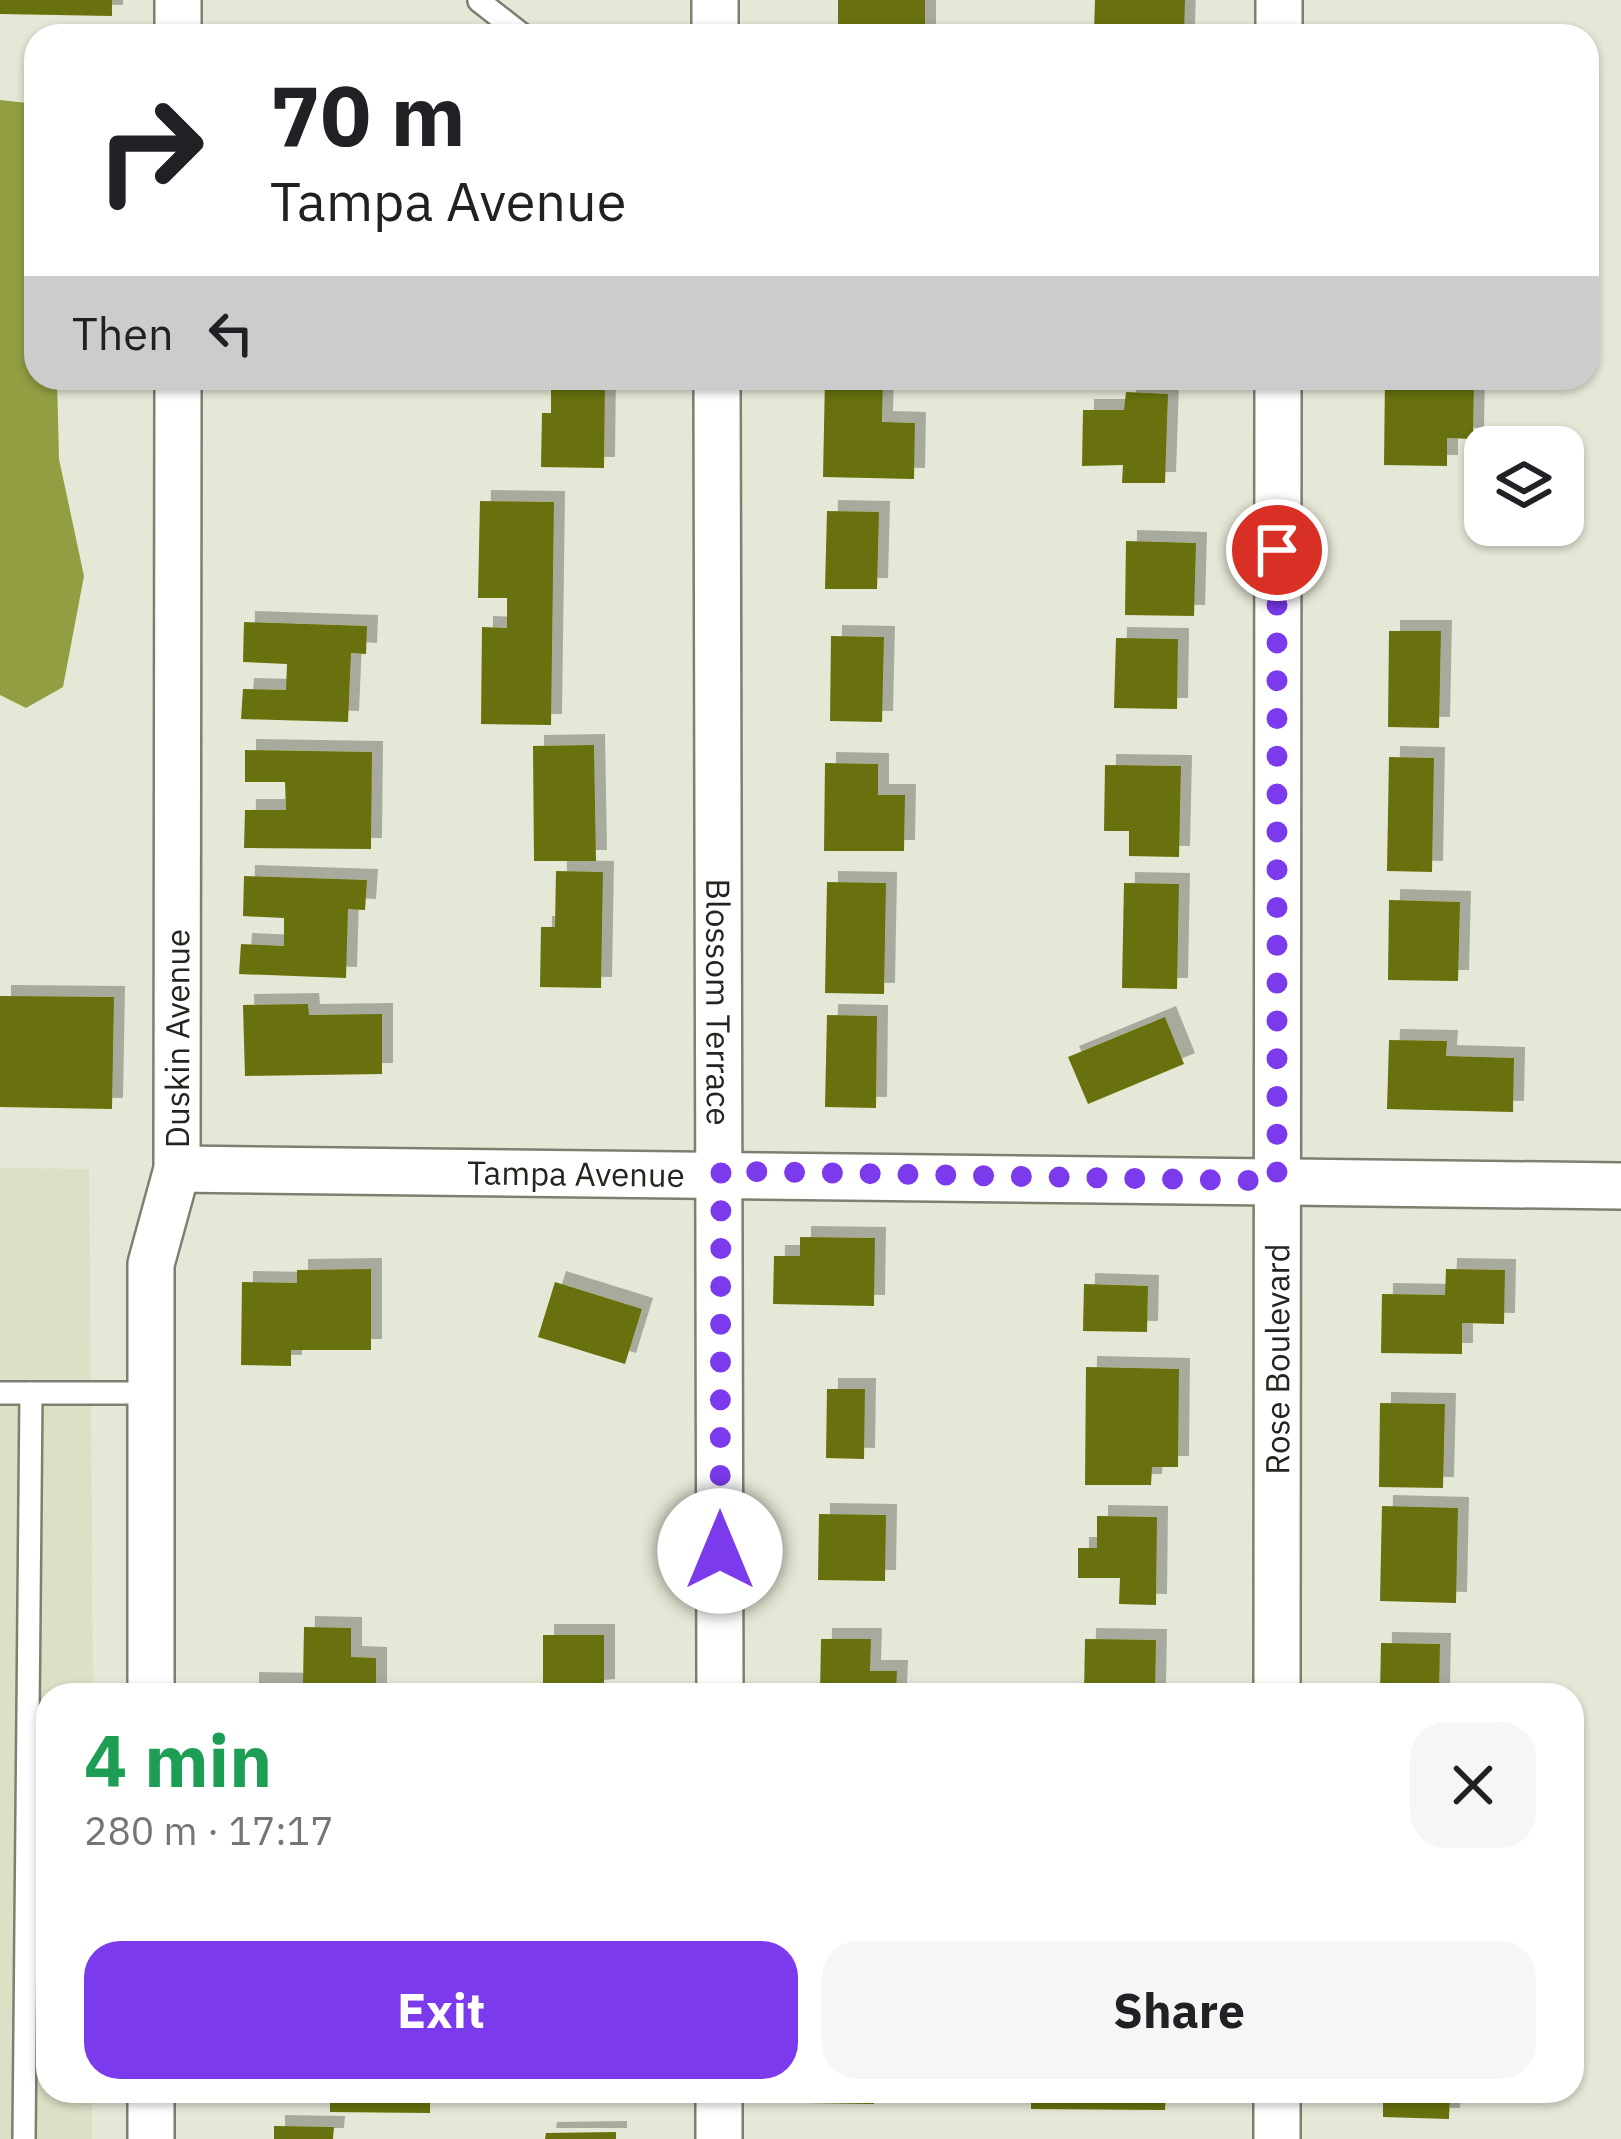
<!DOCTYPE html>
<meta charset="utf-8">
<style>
:root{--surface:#fff;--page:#f6f6f6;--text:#202124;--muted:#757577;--accent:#7c3aed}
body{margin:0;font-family:"IBM Plex Sans",sans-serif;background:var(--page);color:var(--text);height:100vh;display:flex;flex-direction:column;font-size:45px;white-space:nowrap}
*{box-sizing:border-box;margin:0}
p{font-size:39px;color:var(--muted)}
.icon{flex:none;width:66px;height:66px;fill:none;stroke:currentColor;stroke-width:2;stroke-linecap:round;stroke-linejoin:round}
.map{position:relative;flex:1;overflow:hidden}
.drawer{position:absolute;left:36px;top:1683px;width:1548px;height:420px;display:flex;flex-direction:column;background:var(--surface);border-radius:36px;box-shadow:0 3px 9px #0004}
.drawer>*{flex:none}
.banner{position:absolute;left:24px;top:24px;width:1575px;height:366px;border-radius:36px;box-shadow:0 3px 9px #0004;background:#fff;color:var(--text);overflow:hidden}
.tools{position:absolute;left:1464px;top:426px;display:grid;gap:24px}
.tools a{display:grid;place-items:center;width:120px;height:120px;border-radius:24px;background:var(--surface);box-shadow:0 3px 9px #0004;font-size:60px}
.pin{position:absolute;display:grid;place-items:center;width:102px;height:102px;color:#fff;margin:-51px;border:6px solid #fff;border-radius:50%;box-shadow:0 3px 12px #0007}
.me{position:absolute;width:132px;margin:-66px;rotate:0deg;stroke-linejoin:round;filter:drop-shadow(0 0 9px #0008)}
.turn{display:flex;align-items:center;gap:42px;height:252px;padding:0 48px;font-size:54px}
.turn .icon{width:156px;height:156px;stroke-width:2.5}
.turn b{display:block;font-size:84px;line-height:102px}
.then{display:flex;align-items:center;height:114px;padding:0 48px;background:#0003;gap:24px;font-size:45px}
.round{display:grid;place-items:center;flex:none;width:126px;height:126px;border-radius:36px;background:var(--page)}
.headline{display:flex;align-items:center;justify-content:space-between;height:204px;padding:0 48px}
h1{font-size:72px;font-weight:700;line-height:90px;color:#1e9e55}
.primary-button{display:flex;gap:24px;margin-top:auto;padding:24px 48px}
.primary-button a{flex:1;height:138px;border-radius:36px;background:var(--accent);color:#fff;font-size:48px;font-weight:700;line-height:138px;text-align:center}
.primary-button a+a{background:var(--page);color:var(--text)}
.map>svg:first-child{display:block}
.built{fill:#dbe0c6}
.water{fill:#939e43}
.building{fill:#687109;filter:url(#shadow)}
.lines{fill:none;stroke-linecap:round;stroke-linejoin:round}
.lane-casing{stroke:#7d806f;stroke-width:26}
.street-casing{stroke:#7d806f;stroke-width:50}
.lane{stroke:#fff;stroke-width:21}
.street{stroke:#fff;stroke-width:45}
.route{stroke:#7c3aed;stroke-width:21;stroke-dasharray:0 37.8}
.labels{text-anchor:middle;stroke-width:12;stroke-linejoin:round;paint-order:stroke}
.street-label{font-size:33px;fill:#24251e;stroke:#f2f6e3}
</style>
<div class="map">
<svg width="1621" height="2139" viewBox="0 0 1621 2139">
<defs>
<filter id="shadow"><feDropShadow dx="11" dy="-11" stdDeviation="0" flood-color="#0004"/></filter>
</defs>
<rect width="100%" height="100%" fill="#e5e8d6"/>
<polygon class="built" points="0,1168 89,1169 93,1695 48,1695 48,2091 92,2091 92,2139 0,2139"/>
<polygon class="water" points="0,100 36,104 36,378 57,378 59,459 84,576 63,687 26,708 0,695"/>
<g class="building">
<polygon points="0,0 112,0 112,16 0,14"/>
<rect x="838" y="0" width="87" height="36"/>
<polygon points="1095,0 1185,0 1184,36 1094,32"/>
<polygon points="551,378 605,379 604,468 541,467 542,413 551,413"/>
<polygon points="825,378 883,378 882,422 915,423 914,479 823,477"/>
<polygon points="1385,378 1474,378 1473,439 1447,438 1447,466 1384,465"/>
<polygon points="1126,392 1168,394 1165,483 1122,483 1123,465 1082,466 1083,410 1124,410"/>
<polygon points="480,501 554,502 551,725 481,724 482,627 507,628 507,598 478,598"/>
<polygon points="827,511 879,512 877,589 825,589"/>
<polygon points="1126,541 1196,543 1194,616 1125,615"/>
<polygon points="244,622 367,626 366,654 351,653 348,722 241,719 243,689 286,690 287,664 243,662"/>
<polygon points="1389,631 1441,631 1439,728 1388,727"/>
<polygon points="831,636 884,637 882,722 830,721"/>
<polygon points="1116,638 1178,639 1177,709 1114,708"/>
<polygon points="594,745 596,861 534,861 533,746"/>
<polygon points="245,750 372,752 371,849 244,848 245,810 286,810 285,782 245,782"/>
<polygon points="1389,757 1434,758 1432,872 1387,871"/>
<polygon points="825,763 878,764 878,795 905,795 904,851 824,851"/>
<polygon points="1105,765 1181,766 1179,857 1129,856 1129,831 1104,831"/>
<polygon points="556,871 603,872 601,988 540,987 541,927 555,927"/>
<polygon points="244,876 367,880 365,910 348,909 346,978 239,974 241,944 284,946 284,918 243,916"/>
<polygon points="827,882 886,883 884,994 825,993"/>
<polygon points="1124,883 1179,884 1177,989 1122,988"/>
<polygon points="1389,900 1460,902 1458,981 1388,980"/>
<polygon points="0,996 114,997 112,1109 0,1107"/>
<polygon points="308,1004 309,1015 382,1014 382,1074 245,1076 243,1005"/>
<polygon points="827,1015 877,1016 876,1108 825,1107"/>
<polygon points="1165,1017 1184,1064 1088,1104 1068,1057"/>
<polygon points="1389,1040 1447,1041 1446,1056 1514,1058 1513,1112 1387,1109"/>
<polygon points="800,1237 875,1238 874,1306 773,1304 774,1256 800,1256"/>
<polygon points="371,1269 371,1350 291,1350 291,1366 241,1365 242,1282 297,1283 297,1270"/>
<polygon points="1446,1269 1505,1270 1504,1324 1462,1323 1462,1354 1381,1353 1382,1294 1445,1295"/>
<polygon points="555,1282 642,1309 625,1364 538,1337"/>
<polygon points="1084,1284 1148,1286 1147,1332 1083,1331"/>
<polygon points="1086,1367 1179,1369 1178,1467 1152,1467 1151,1485 1085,1485"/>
<polygon points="827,1389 865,1389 864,1459 826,1458"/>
<polygon points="1380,1403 1445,1404 1443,1488 1379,1487"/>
<polygon points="1382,1506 1458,1508 1456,1603 1380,1601"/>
<polygon points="819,1514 886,1515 885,1581 818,1580"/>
<polygon points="1097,1516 1157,1517 1156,1605 1119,1604 1120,1578 1078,1578 1078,1548 1097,1548"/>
<polygon points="304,1627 351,1628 351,1657 376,1658 376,1695 248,1695 248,1683 303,1684"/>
<polygon points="543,1635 604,1635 604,1690 543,1695"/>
<polygon points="821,1639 871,1639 870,1671 897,1671 896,1695 820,1695"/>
<polygon points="1085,1639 1156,1640 1155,1695 1084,1695"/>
<polygon points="1381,1643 1440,1644 1439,1695 1380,1695"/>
<polygon points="330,2091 430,2091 430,2113 330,2112"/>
<polygon points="809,2091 874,2091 874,2104 809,2103"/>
<polygon points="1031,2091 1166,2091 1165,2110 1031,2109"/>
<polygon points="1383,2091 1450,2091 1449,2119 1383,2117"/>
<polygon points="274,2126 334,2127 333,2139 274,2139"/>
<polygon points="616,2132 616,2139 545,2139 546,2133"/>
</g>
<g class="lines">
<defs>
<g id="lane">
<polyline points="479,1 524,36"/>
<polyline points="0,1393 151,1393"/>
<polyline points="24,2139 31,1393"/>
</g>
<g id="street">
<polyline points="715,0 715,36"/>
<polyline points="178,36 178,0"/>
<polyline points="1279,36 1279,0"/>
<path id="s1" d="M717 378 720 1695"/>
<path id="s2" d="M177 1169 1621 1186"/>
<path id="s3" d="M151 1695V1264L177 1169 178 378"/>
<path id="s4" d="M1277 1695 1278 378"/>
<polyline points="1277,2091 1277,2139"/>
<polyline points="151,2139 151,2091"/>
<polyline points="719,2139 719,2091"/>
</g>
</defs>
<use href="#lane" class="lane-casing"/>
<use href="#street" class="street-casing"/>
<use href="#lane" class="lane"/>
<use href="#street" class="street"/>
</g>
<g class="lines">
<polyline class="route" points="720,1551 721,1171 1277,1181 1277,550"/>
</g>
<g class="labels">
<g class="street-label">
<text dy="12" stroke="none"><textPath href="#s1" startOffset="624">Blossom Terrace</textPath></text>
<text dy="12" stroke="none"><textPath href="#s3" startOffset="660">Duskin Avenue</textPath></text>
<text dy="12" stroke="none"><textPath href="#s2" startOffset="399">Tampa Avenue</textPath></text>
<text dy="12" stroke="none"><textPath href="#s4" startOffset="336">Rose Boulevard</textPath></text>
</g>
</g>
</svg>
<div class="tools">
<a><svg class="icon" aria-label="layers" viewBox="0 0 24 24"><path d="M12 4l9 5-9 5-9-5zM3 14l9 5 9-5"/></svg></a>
</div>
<div class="pin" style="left:1277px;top:550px;background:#d93025"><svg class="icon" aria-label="arrive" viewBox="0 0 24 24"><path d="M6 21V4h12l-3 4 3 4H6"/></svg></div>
<svg class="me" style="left:720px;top:1551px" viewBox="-20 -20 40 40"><circle r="19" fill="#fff"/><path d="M0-13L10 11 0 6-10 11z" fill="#7c3aed"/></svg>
<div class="banner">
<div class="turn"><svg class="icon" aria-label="right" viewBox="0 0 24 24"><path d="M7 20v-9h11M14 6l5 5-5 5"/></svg><div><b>70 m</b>Tampa Avenue</div></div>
<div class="then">Then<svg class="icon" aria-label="left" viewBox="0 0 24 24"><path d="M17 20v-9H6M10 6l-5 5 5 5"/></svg></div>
</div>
<section class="drawer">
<div class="headline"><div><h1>4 min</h1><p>280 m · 17:17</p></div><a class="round"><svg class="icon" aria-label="close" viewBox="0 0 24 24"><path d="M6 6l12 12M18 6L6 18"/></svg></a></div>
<div class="primary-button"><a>Exit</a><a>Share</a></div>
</section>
</div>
